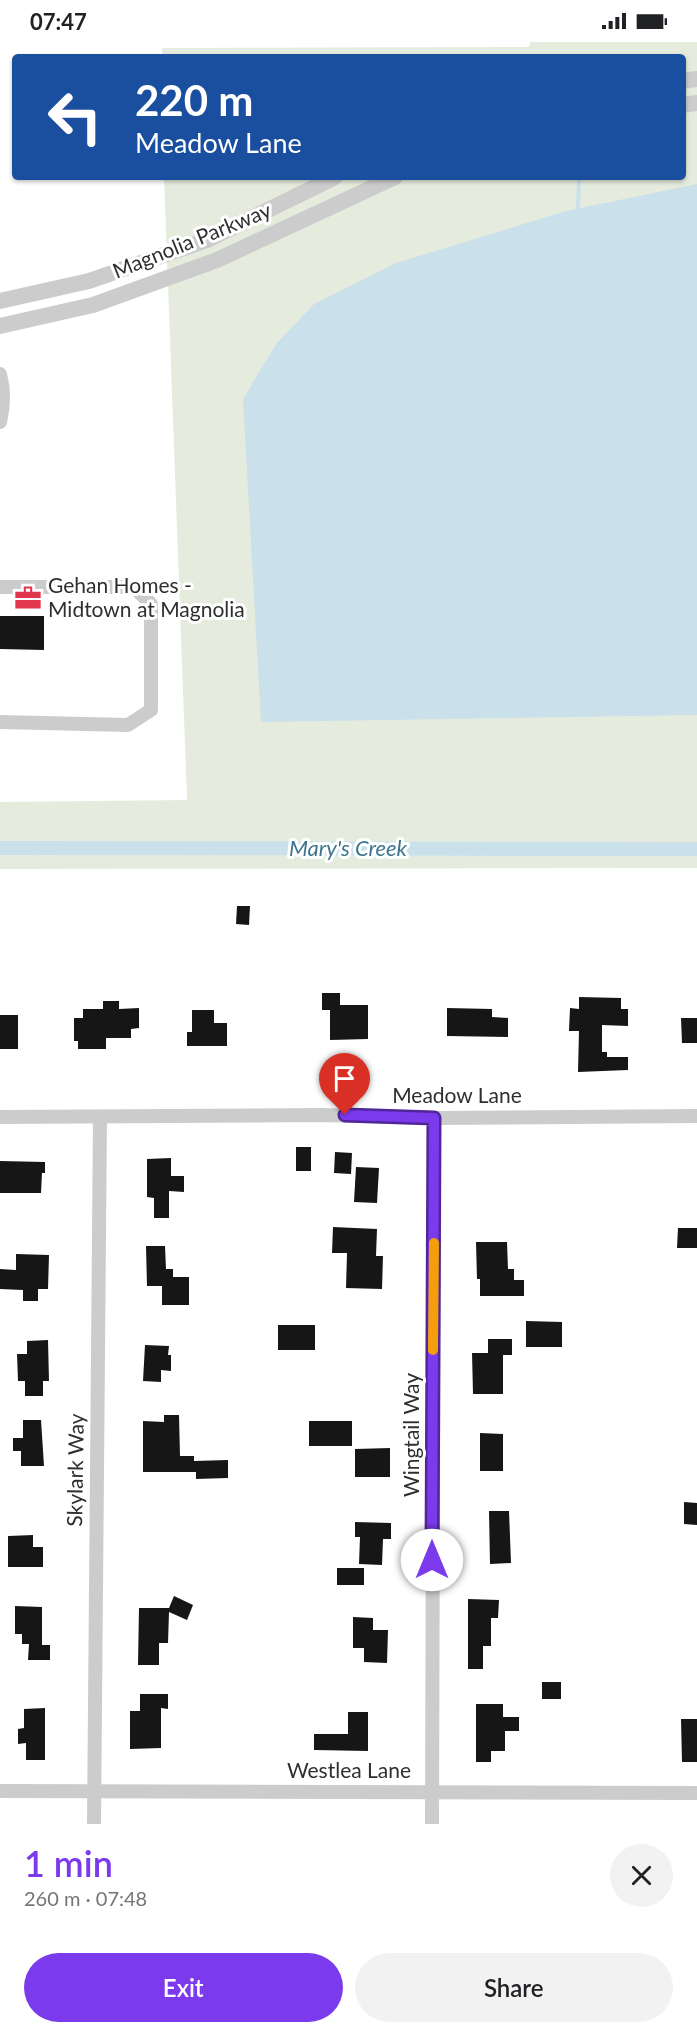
<!DOCTYPE html>
<meta charset="utf-8">
<style>
:root{--surface:#fff;--page:#f2f2f2;--text:#202124;--muted:#757577;--accent:#7c3aed}
body{margin:0;font-family:Lato,sans-serif;background:var(--page);color:var(--text);height:100vh;display:flex;flex-direction:column;font-size:22px;white-space:nowrap}
*{box-sizing:border-box;margin:0}
p{font-size:20px;color:var(--muted)}
.icon{flex:none;width:33px;height:33px;fill:none;stroke:currentColor;stroke-width:2;stroke-linecap:round;stroke-linejoin:round}
.map{position:relative;height:1782px;overflow:hidden}
.details{display:flex;flex-direction:column;background:var(--surface);flex:1}
.details>*{flex:none}
.banner{position:absolute;left:12px;top:12px;width:674px;height:126px;border-radius:6px;box-shadow:0 2px 4px #0004;background:#1a4fa0;color:#fff;overflow:hidden}
.pin{position:absolute;display:grid;place-items:center;width:51px;height:51px;color:#fff;margin:-62px -26px;border-radius:50% 50% 50% 0;rotate:-45deg;box-shadow:0 0 6px #0007}
.pin .icon{rotate:45deg}
.me{position:absolute;width:66px;margin:-33px;rotate:0deg;stroke-linejoin:round;filter:drop-shadow(0 0 4px #0008)}
.turn{display:flex;align-items:center;gap:21px;height:126px;padding:0 24px;font-size:27px}
.turn .icon{width:78px;height:78px;stroke-width:2.5}
.turn b{display:block;font-size:42px;line-height:51px}
.round{display:grid;place-items:center;flex:none;width:63px;height:63px;border-radius:32px;background:var(--page)}
.headline{display:flex;align-items:center;justify-content:space-between;height:102px;padding:0 24px}
h1{font-size:36px;font-weight:600;line-height:45px;color:var(--accent)}
.button{display:flex;gap:12px;margin-top:auto;padding:12px 24px}
.button a{flex:1;height:69px;border-radius:36px;background:var(--accent);color:#fff;font-size:24px;font-weight:600;line-height:69px;text-align:center}
.button a+a{background:var(--page);color:var(--text)}
.status{display:flex;justify-content:space-between;align-items:center;height:42px;padding:0 30px;background:var(--surface);direction:ltr}
.status svg{height:16px;fill:currentColor}
.map>svg:first-child{display:block}
.green{fill:#e6ecdd}
.water{fill:#cae0eb}
.lines{fill:none;stroke-linecap:round;stroke-linejoin:round}
.stream{stroke:#cae0eb;stroke-width:4}
.canal{stroke:#cae0eb;stroke-width:14}
.building{fill:#161616}
.minor{stroke:#ccc;stroke-width:14}
.tertiary{stroke:#ccc;stroke-width:16}
.route-casing{stroke:#51269a;stroke-width:15}
.route{stroke:#7c3aed;stroke-width:10}
.slow{stroke:#f59e0b;stroke-width:10}
.labels{text-anchor:middle;stroke-width:6;stroke-linejoin:round;paint-order:stroke}
.street-label{font-size:21px;fill:#2f2f2f;stroke:#fff}
.poi-label{font-size:21px;fill:#2f2f2f;stroke:#fff;text-anchor:start}
.water-label{font-size:22px;font-style:italic;fill:#3e7590;stroke:#fff}
</style>
<div class="status"><b>07:47</b><svg viewBox="0 0 49 12"><path d="M0 12V9h3v3zM5 12V6h3v6zM10 12V3h3v9zM15 12V0h3v12zM26 1h20v11H26zM47 4h2v5h-2z"/></svg></div>
<div class="map">
<svg width="697" height="1782" viewBox="0 0 697 1782">
<rect width="100%" height="100%" fill="#fff"/>
<polygon class="green" points="530,0 697,0 697,826 0,827 0,760 187,758 164,135 682,135 682,15 163,15 162,6 529,5"/>
<polygon class="water" points="697,142 697,673 261,680 243,357 276,302 314,262 396,221 566,169"/>
<g class="lines">
<polyline class="stream" points="578,166 579,135"/>
<polyline class="canal" points="0,806 697,807"/>
</g>
<g class="building">
<polygon points="0,574 44,574 44,608 0,607"/>
<polygon points="237,864 250,864 249,883 236,882"/>
<polygon points="322,951 340,951 340,963 368,963 368,997 330,998 330,968 322,968"/>
<polygon points="579,955 621,956 621,967 628,967 628,984 602,983 602,1010 607,1010 607,1015 628,1015 628,1028 578,1030 579,989 569,989 570,966 579,967"/>
<polygon points="103,959 119,959 119,967 139,966 139,986 131,987 131,996 106,996 106,1007 78,1007 78,999 74,999 74,976 83,976 83,967 103,967"/>
<polygon points="447,966 492,967 492,975 508,976 508,995 447,994"/>
<polygon points="192,968 214,968 214,981 227,981 227,1004 187,1004 187,990 192,990"/>
<rect x="0" y="973" width="18" height="34"/>
<polygon points="681,976 697,976 697,1001 682,1001"/>
<rect x="296" y="1105" width="15" height="24"/>
<polygon points="335,1110 352,1111 351,1132 334,1131"/>
<polygon points="171,1116 171,1134 184,1134 184,1150 169,1149 169,1176 154,1176 154,1156 147,1155 147,1117"/>
<polygon points="0,1119 45,1120 45,1131 42,1131 41,1151 0,1151"/>
<polygon points="356,1125 379,1126 377,1161 354,1160"/>
<polygon points="333,1185 377,1187 376,1214 383,1214 382,1247 346,1246 347,1211 332,1211"/>
<polygon points="678,1186 697,1186 697,1206 677,1206"/>
<polygon points="476,1200 507,1200 508,1227 514,1227 514,1238 524,1238 524,1254 480,1254 480,1237 477,1237"/>
<polygon points="146,1204 165,1204 166,1227 173,1227 173,1235 189,1235 189,1263 162,1263 162,1244 147,1244"/>
<polygon points="16,1212 49,1213 48,1247 38,1247 38,1259 23,1259 23,1248 0,1247 0,1227 16,1228"/>
<polygon points="526,1279 562,1280 562,1305 526,1305"/>
<rect x="278" y="1283" width="37" height="25"/>
<polygon points="488,1297 512,1297 512,1313 503,1313 503,1352 473,1352 472,1311 488,1311"/>
<polygon points="48,1298 49,1339 43,1339 43,1354 25,1354 25,1339 18,1339 17,1312 27,1312 27,1299"/>
<polygon points="145,1303 169,1304 168,1313 171,1313 171,1329 161,1328 161,1340 143,1339"/>
<polygon points="164,1373 179,1373 180,1414 194,1414 194,1419 228,1418 228,1436 196,1437 196,1430 143,1430 143,1379 164,1380"/>
<polygon points="23,1378 41,1378 44,1424 21,1424 21,1409 13,1409 13,1396 23,1396"/>
<rect x="309" y="1379" width="43" height="25"/>
<polygon points="480,1391 503,1392 503,1429 480,1429"/>
<polygon points="390,1406 390,1435 355,1435 355,1407"/>
<polygon points="684,1460 697,1461 697,1483 684,1482"/>
<polygon points="489,1469 509,1469 511,1521 490,1522"/>
<polygon points="355,1480 391,1481 391,1497 383,1497 382,1523 359,1522 360,1495 355,1495"/>
<polygon points="33,1493 33,1505 43,1505 43,1525 8,1525 8,1494"/>
<rect x="337" y="1526" width="27" height="17"/>
<polygon points="174,1554 193,1563 187,1578 169,1570 168,1601 159,1601 159,1623 138,1623 139,1566 169,1566"/>
<polygon points="468,1557 499,1558 498,1576 491,1576 491,1604 483,1604 483,1627 468,1627"/>
<polygon points="15,1564 42,1565 42,1603 50,1603 50,1618 28,1618 29,1602 22,1602 22,1592 15,1592"/>
<polygon points="353,1575 373,1576 373,1588 388,1588 387,1621 364,1620 364,1606 353,1606"/>
<rect x="542" y="1640" width="19" height="17"/>
<polygon points="140,1652 168,1652 168,1667 161,1666 161,1706 130,1707 130,1669 140,1669"/>
<polygon points="476,1662 503,1662 503,1675 519,1675 519,1689 505,1689 505,1709 491,1709 491,1720 476,1720"/>
<polygon points="45,1666 45,1718 26,1718 26,1701 18,1702 18,1687 24,1686 24,1667"/>
<polygon points="348,1670 368,1670 368,1709 314,1708 314,1692 348,1692"/>
<polygon points="681,1677 697,1677 697,1720 682,1720"/>
</g>
<g class="lines">
<g class="minor">
<path d="M0 332C4 347 4 364 0 380"/>
<polyline points="0,545 134,545 151,562 151,668 128,683 0,680"/>
<polyline points="0,1075 322,1073 434,1076 697,1074"/>
<polyline points="0,1749 697,1751"/>
<polyline points="94,1782 100,1075"/>
<polyline points="432,1782 434,1076"/>
</g>
<g class="tertiary">
<polyline points="682,39 697,37"/>
<polyline points="682,63 697,61"/>
<polyline points="0,259 89,239 207,198 335,135"/>
<polyline points="0,284 93,263 217,218 395,135"/>
</g>
</g>
<g class="lines">
<defs>
<polyline id="route" points="345,1073 434,1076 432,1518"/>
</defs>
<use href="#route" class="route-casing"/>
<use href="#route" class="route"/>
<polyline class="slow" points="433,1308 434,1201"/>
</g>
<defs>
<symbol id="office-bare" viewBox="-9 -9 18 18"><path d="M-6-3h4V-5.5h4V-3h4V5H-6ZM-1-4.5V-3h2v-1.5ZM-6 0V1H6V0Z" fill="#e1364d" stroke="#fff" stroke-width="2.5" paint-order="stroke"/></symbol>
</defs>
<g fill-rule="evenodd">
<use href="#office-bare" x="9" y="537" width="38" height="38"/>
</g>
<g class="labels">
<g class="street-label">
<text transform="translate(192 199) rotate(-22)" y="7">Magnolia Parkway</text>
<text x="457" y="1061">Meadow Lane</text>
<text transform="translate(412 1393) rotate(-90)" y="7">Wingtail Way</text>
<text transform="translate(76 1428) rotate(-89)" y="7">Skylark Way</text>
<text x="349" y="1736">Westlea Lane</text>
</g>
<g class="poi-label">
<text x="48" y="551">Gehan Homes -<tspan x="48" dy="24">Midtown at Magnolia</tspan></text>
</g>
<g class="water-label">
<text x="348" y="814">Mary's Creek</text>
</g>
</g>
</svg>
<div class="pin" style="left:345px;top:1073px;background:#d93025"><svg class="icon" aria-label="arrive" viewBox="0 0 24 24"><path d="M6 21V4h12l-3 4 3 4H6"/></svg></div>
<svg class="me" style="left:432px;top:1518px" viewBox="-20 -20 40 40"><circle r="19" fill="#fff"/><path d="M0-13L10 11 0 6-10 11z" fill="#7c3aed"/></svg>
<div class="banner">
<div class="turn"><svg class="icon" aria-label="left" viewBox="0 0 24 24"><path d="M17 20v-9H6M10 6l-5 5 5 5"/></svg><div><b>220 m</b>Meadow Lane</div></div>
</div>
</div>
<section class="details">
<div class="headline"><div><h1>1 min</h1><p>260 m · 07:48</p></div><a class="round"><svg class="icon" aria-label="close" viewBox="0 0 24 24"><path d="M6 6l12 12M18 6L6 18"/></svg></a></div>
<div class="button"><a>Exit</a><a>Share</a></div>
</section>
